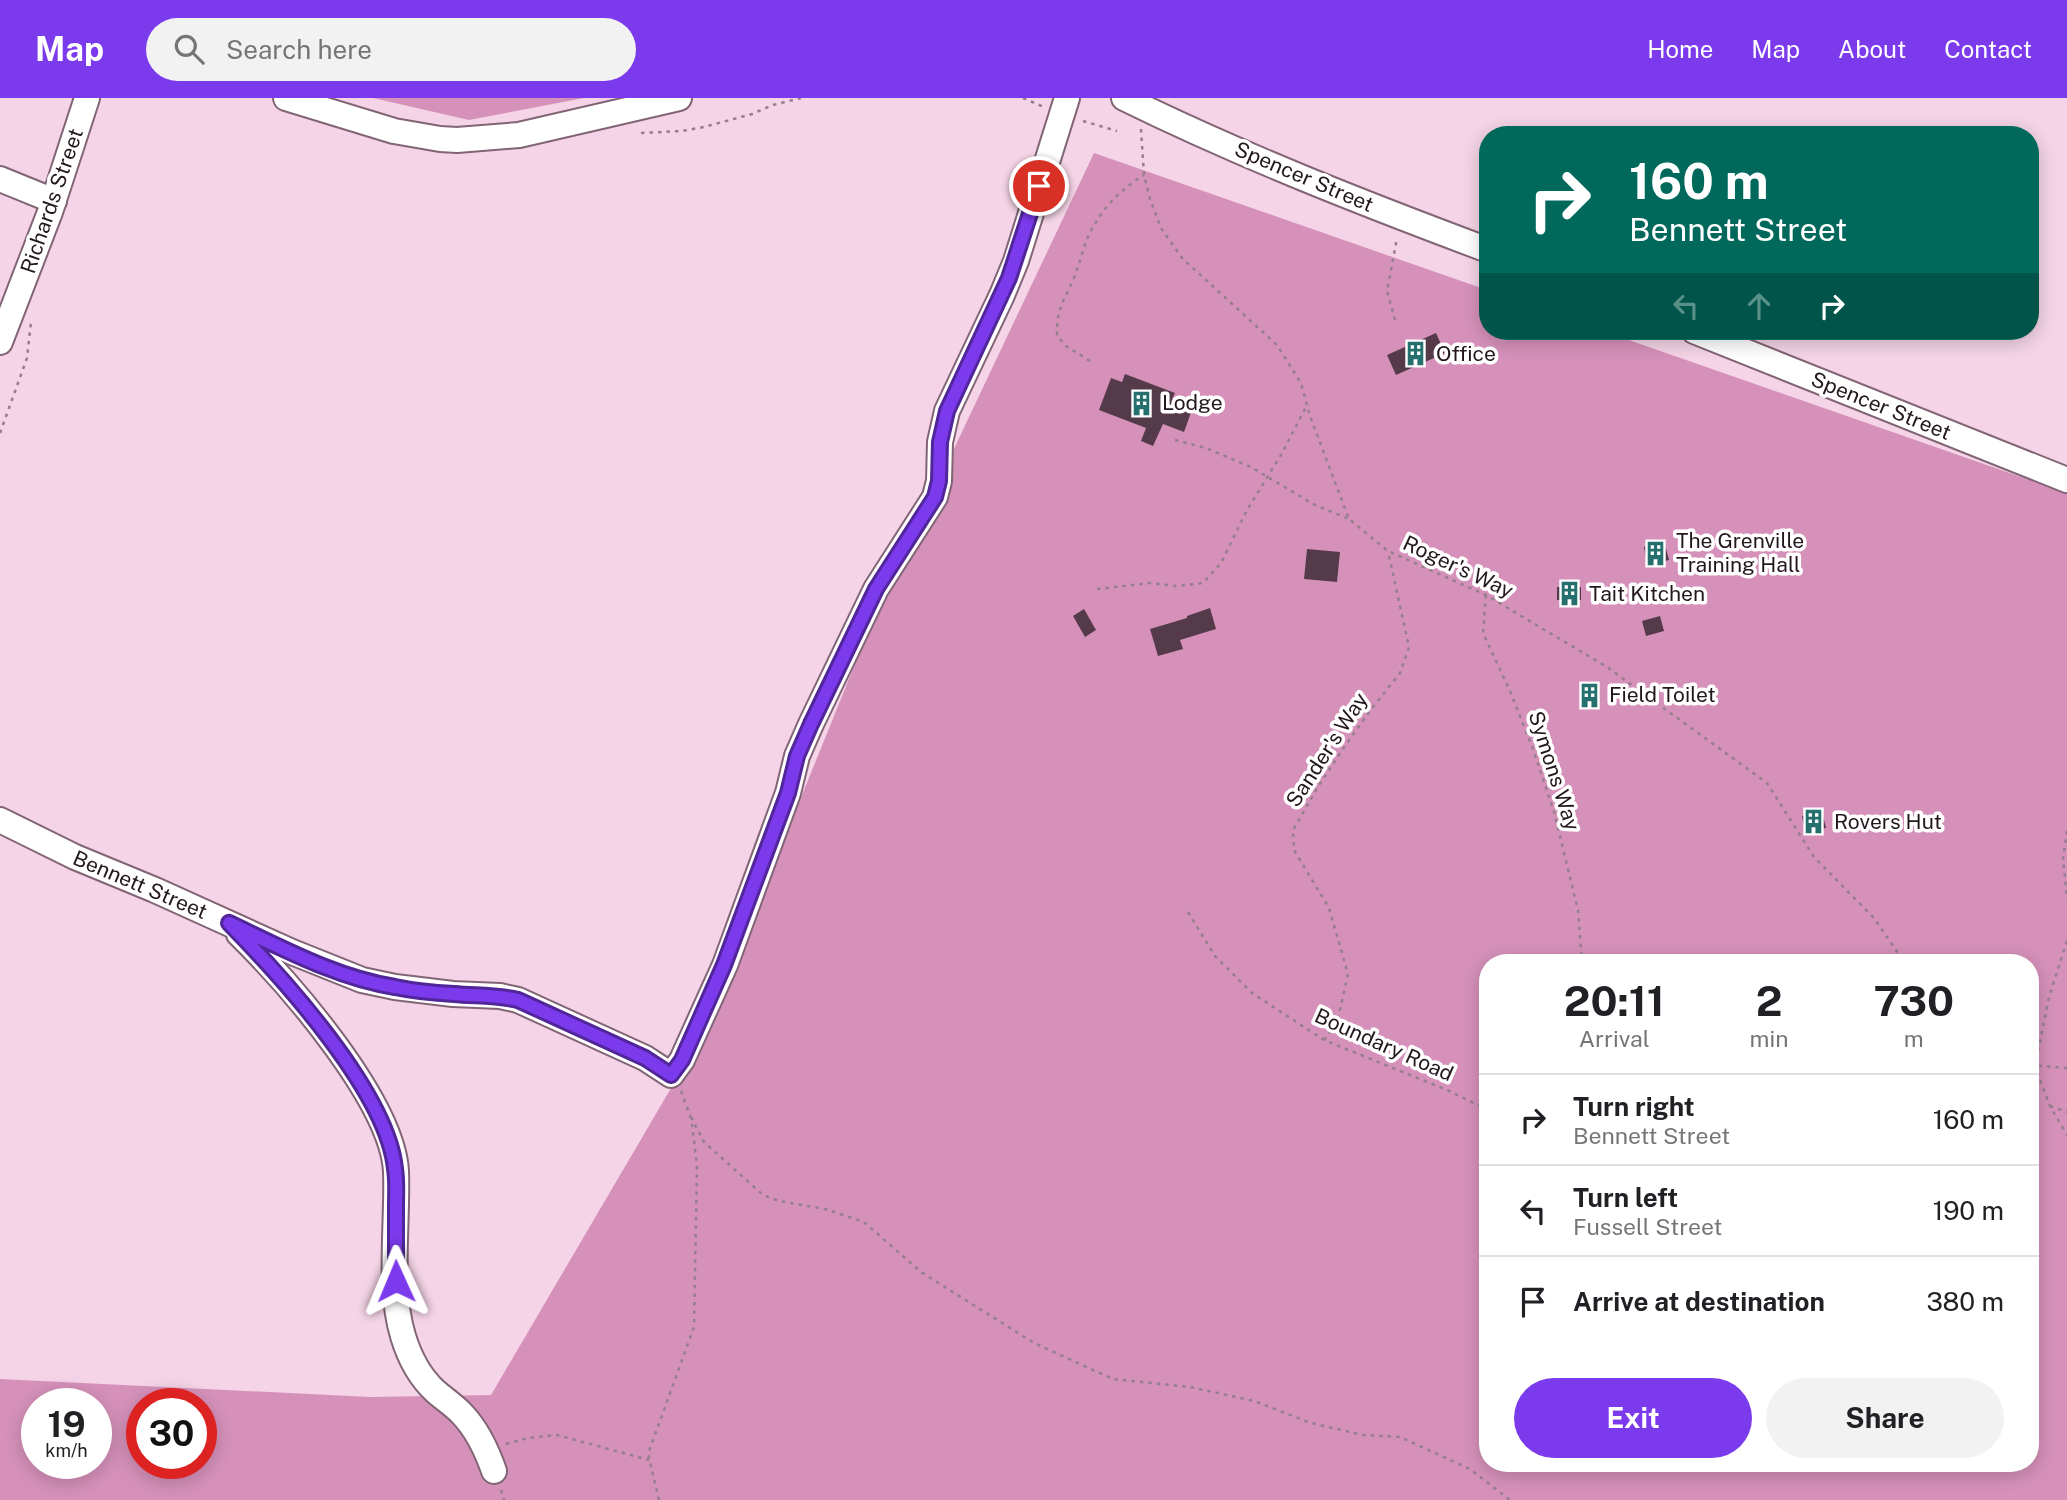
<!DOCTYPE html>
<style>
:root{--surface:#fff;--page:#f2f2f2;--text:#202124;--muted:#757577;--line:#e0e0e0;--accent:#7c3aed}
body{margin:0;font-family:"Public Sans",sans-serif;background:var(--page);color:var(--text);height:100vh;display:flex;flex-direction:column;font-size:26px;white-space:nowrap}
*{box-sizing:border-box;margin:0}
p{font-size:23px;color:var(--muted)}
.icon{flex:none;width:38px;height:38px;fill:none;stroke:currentColor;stroke-width:2;stroke-linecap:round;stroke-linejoin:round}
.map{position:relative;flex:1;overflow:hidden}
.drawer{position:absolute;left:1479px;top:856px;width:560px;height:518px;display:flex;flex-direction:column;background:var(--surface);border-radius:28px;box-shadow:0 4px 18px #0003}
.drawer>*{flex:none}
.hud{position:absolute;left:1479px;top:28px;width:560px;height:214px;border-radius:28px;box-shadow:0 4px 18px #0003;background:#00695c;color:#fff;overflow:hidden}
.speed{position:absolute;left:21px;top:1290px;display:flex;gap:14px;font-size:35px;font-weight:700;text-align:center}
.speed>*{display:grid;place-content:center;width:91px;height:91px;border-radius:50%;background:var(--surface);box-shadow:0 4px 18px #0003;line-height:1}
.speed small{font-size:18px;font-weight:400}
.speed .limit{border:10px solid #d22;background:#fff;color:#111}
.pin{position:absolute;display:grid;place-items:center;width:60px;height:60px;color:#fff;margin:-30px;border:4px solid #fff;border-radius:50%;box-shadow:0 2px 7px #0007}
.me{position:absolute;width:77px;margin:-38px;rotate:359deg;stroke-linejoin:round;filter:drop-shadow(0 0 5px #0008)}
.turn{display:flex;align-items:center;gap:24px;height:147px;padding:0 35px;font-size:32px}
.turn .icon{width:91px;height:91px;stroke-width:2.5}
.turn b{display:block;font-size:49px;line-height:60px}
.lanes{display:flex;align-items:center;height:66px;padding:0 35px;background:#0003;justify-content:center;gap:35px;direction:ltr}
.lanes .off{opacity:.35}
.eta{display:flex;justify-content:space-evenly;align-items:center;height:119px;text-align:center}
.eta b{font-size:42px;font-weight:700;line-height:49px}
.primary-button{display:flex;gap:14px;margin-top:auto;padding:14px 35px}
.primary-button a{flex:1;height:80px;border-radius:42px;background:var(--accent);color:#fff;font-size:28px;font-weight:700;line-height:80px;text-align:center}
.primary-button a+a{background:var(--page);color:var(--text)}
ul{padding:0;list-style:none}
li{display:flex;align-items:center;gap:21px;height:91px;padding:0 35px;border-top:2px solid var(--line)}
li div{flex:1}
li b{display:block;font-size:26px}
li em{font-style:normal}
header{display:flex;align-items:center;gap:42px;box-sizing:border-box;height:98px;padding:0 35px;background:var(--accent);color:#fff}
header strong{font-size:33px}
nav{display:flex;gap:38px;margin-inline-start:auto;font-size:24px}
.search{width:490px;height:63px;background:var(--page);display:flex;align-items:center;gap:18px;box-sizing:border-box;padding:0 24px;border-radius:38px;color:var(--muted);font-size:26px}
.map>svg:first-child{display:block}
.forest{fill:#d691ba;fill-rule:evenodd}
.building{fill:#553b4a}
.lines{fill:none;stroke-linecap:round;stroke-linejoin:round}
.minor-casing{stroke:#816575;stroke-width:28}
.path{stroke:#967f8c;stroke-width:2.5;stroke-dasharray:3.5 5;stroke-linecap:butt}
.minor{stroke:#fff;stroke-width:24}
.route-casing{stroke:#51269a;stroke-width:18}
.route{stroke:#7c3aed;stroke-width:12}
.labels{text-anchor:middle;stroke-width:7;stroke-linejoin:round;paint-order:stroke}
.street-label{font-size:21px;fill:#23171e;stroke:#fff}
.poi-label{font-size:21px;fill:#23171e;stroke:#fff;text-anchor:start}
</style>
<header>
<strong>Map</strong>
<div class="search"><svg class="icon" aria-label="search" viewBox="0 0 24 24"><circle cx="10" cy="10" r="6"/><path d="M15 15l6 6"/></svg>Search here</div>
<nav><a>Home</a><a>Map</a><a>About</a><a>Contact</a></nav>
</header>
<div class="map">
<svg width="2067" height="1402" viewBox="0 0 2067 1402">
<rect width="100%" height="100%" fill="#f4d4e6"/>
<g class="forest">
<polygon points="373,0 584,0 469,22"/>
<path d="M1094 55 1487 192 1488 233H1603L2067 395V1402H0V1281L370 1299 491 1297 684 968 783 744 872 524ZM1488 864H2030V1365H1488ZM37 1306H96V1365H37ZM142 1306H201V1365H142Z"/>
</g>
<g class="building">
<polygon points="1436,235 1445,255 1396,277 1387,257"/>
<polygon points="1125,276 1175,295 1172,301 1193,309 1184,334 1163,326 1153,348 1141,343 1146,330 1099,312 1111,280 1122,284"/>
<polygon points="1664,443 1669,462 1652,466 1646,460 1644,449"/>
<polygon points="1307,451 1340,454 1337,484 1304,481"/>
<rect x="1557" y="489" width="24" height="13"/>
<polygon points="1210,510 1216,531 1180,542 1183,551 1158,558 1150,531 1187,520 1187,518"/>
<polygon points="1084,511 1096,532 1085,539 1073,518"/>
<polygon points="1660,518 1664,533 1646,538 1642,523"/>
<polygon points="1822,714 1826,730 1805,734 1802,718"/>
</g>
<g class="lines">
<defs>
<g id="minor">
<polyline points="286,0 394,33 440,41 457,42 519,37 679,0"/>
<path d="M1124 0C1242 58 1365 106 1488 152"/>
<polyline points="0,81 54,103"/>
<polyline points="1694,233 2067,382"/>
<polyline points="0,244 50,114 87,0"/>
<polyline points="0,722 75,759 155,792 292,854 362,882 395,889 453,896 500,898 518,902 645,960 671,977 682,962 725,867 788,695 797,658 811,626 876,491 935,399 939,383 940,344 947,313 1002,197 1016,163 1067,0"/>
<path d="M239 836C289 885 392 1003 396 1073 398 1125 388 1189 403 1238 409 1258 420 1279 435 1293 444 1301 455 1308 463 1317 478 1333 487 1353 494 1373"/>
</g>
</defs>
<use href="#minor" class="minor-casing"/>
<g class="path">
<polyline points="1023,0 1044,9"/>
<polyline points="1083,23 1117,33"/>
<polyline points="1141,31 1144,77 1150,101 1161,130 1182,160 1277,247 1301,285 1310,318 1349,421 1388,453 1486,497 1607,569 1767,685 1814,759 1874,820 1904,864"/>
<polyline points="641,35 682,33 704,29 752,16 773,7 801,0"/>
<polyline points="1395,222 1387,193 1397,140"/>
<path d="M1090 263 1066 248 1057 238C1057 209 1062 208 1073 182 1079 169 1082 154 1087 141 1099 114 1119 92 1144 77"/>
<polyline points="0,335 27,260 31,224"/>
<polyline points="1175,342 1206,350 1251,369 1313,406 1349,421"/>
<polyline points="1097,491 1150,485 1176,488 1203,485 1221,465 1247,412 1281,357 1307,307"/>
<polyline points="1486,497 1483,535 1510,593 1533,651 1554,714 1578,812 1582,864"/>
<polyline points="2067,733 2063,760 2067,801"/>
<polyline points="1188,814 1215,858 1252,895 1324,942 1447,992 1488,1012"/>
<polyline points="2067,843 2049,899 2035,969 2050,1008 2067,1037"/>
<polyline points="1324,942 1337,925 1348,876 1329,810 1294,752 1293,732 1319,687 1343,651 1369,614 1400,575 1409,549 1388,453"/>
<polyline points="2030,967 2067,970"/>
<polyline points="681,993 691,1020"/>
<polyline points="2050,1008 2067,1014"/>
<polyline points="691,1019 704,1044 763,1097 779,1103 825,1111 864,1124 921,1174 1034,1245 1113,1281 1190,1289 1254,1303 1311,1325 1363,1337 1400,1339 1470,1371 1510,1402"/>
<polyline points="506,1346 528,1340 557,1337 649,1362"/>
<polyline points="501,1392 504,1402"/>
<polyline points="659,1402 648,1356 694,1229 697,1068 692,1026"/>
</g>
<use href="#minor" class="minor"/>
</g>
<g class="lines">
<defs>
<path id="route" d="M396 1183C396 1158 396 1133 396 1108 396 1096 397 1083 395 1071 388 995 282 879 229 825 282 850 337 880 395 889 414 893 434 895 454 896 475 898 497 897 518 902L645 960 671 977 682 962 724 867 788 695 797 658 811 626 876 491 935 399 939 383 940 344 947 313 1009 180 1039 88"/>
</defs>
<use href="#route" class="route-casing"/>
<use href="#route" class="route"/>
</g>
<defs>
<symbol id="building-bare" viewBox="-9 -9 18 18"><path d="M-4-6H4V6H1V3H-1V6H-4ZM-2.5-4.3h1.7v1.8h-1.7ZM.8-4.3h1.7v1.8H.8ZM-2.5-1h1.7V.8h-1.7ZM.8-1h1.7V.8H.8Z" fill="#25706e" stroke="#fff" stroke-width="2.5" paint-order="stroke"/></symbol>
</defs>
<g fill-rule="evenodd">
<use href="#building-bare" x="1398" y="238" width="35" height="35"/>
<use href="#building-bare" x="1124" y="288" width="35" height="35"/>
<use href="#building-bare" x="1638" y="438" width="35" height="35"/>
<use href="#building-bare" x="1552" y="478" width="35" height="35"/>
<use href="#building-bare" x="1572" y="580" width="35" height="35"/>
<use href="#building-bare" x="1796" y="706" width="35" height="35"/>
</g>
<g class="labels">
<g class="street-label">
<text transform="translate(1304 79) rotate(23)" y="7">Spencer Street</text>
<text transform="translate(52 103) rotate(-71)" y="7">Richards Street</text>
<text transform="translate(1881 308) rotate(22)" y="7">Spencer Street</text>
<text transform="translate(1458 469) rotate(25)" y="7">Roger's Way</text>
<text transform="translate(1327 652) rotate(-57)" y="7">Sander's Way</text>
<text transform="translate(1554 673) rotate(72)" y="7">Symons Way</text>
<text transform="translate(140 787) rotate(23)" y="7">Bennett Street</text>
<text transform="translate(1384 947) rotate(24)" y="7">Boundary Road</text>
</g>
<g class="poi-label">
<text x="1436" y="263">Office</text>
<text x="1162" y="312">Lodge</text>
<text x="1676" y="450">The Grenville<tspan x="1676" dy="24">Training Hall</tspan></text>
<text x="1589" y="503">Tait Kitchen</text>
<text x="1609" y="604">Field Toilet</text>
<text x="1834" y="731">Rovers Hut</text>
</g>
</g>
</svg>
<div class="speed"><div>19<small>km/h</small></div><div class="limit">30</div></div>
<div class="pin" style="left:1039px;top:88px;background:#d93025"><svg class="icon" aria-label="arrive" viewBox="0 0 24 24"><path d="M6 21V4h12l-3 4 3 4H6"/></svg></div>
<svg class="me" style="left:396px;top:1183px" viewBox="-20 -20 40 40"><path d="M0-17L14 15 0 8-14 15z" fill="#7c3aed" stroke="#fff" stroke-width="4"/></svg>
<div class="hud">
<div class="turn"><svg class="icon" aria-label="right" viewBox="0 0 24 24"><path d="M7 20v-9h11M14 6l5 5-5 5"/></svg><div><b>160 m</b>Bennett Street</div></div>
<div class="lanes"><svg class="icon off" aria-label="left" viewBox="0 0 24 24"><path d="M17 20v-9H6M10 6l-5 5 5 5"/></svg><svg class="icon off" aria-label="ahead" viewBox="0 0 24 24"><path d="M12 20V5M6 11l6-6 6 6"/></svg><svg class="icon" aria-label="right" viewBox="0 0 24 24"><path d="M7 20v-9h11M14 6l5 5-5 5"/></svg></div>
</div>
<section class="drawer">
<div class="eta">
<div><b>20:11</b><p>Arrival</p></div>
<div><b>2</b><p>min</p></div>
<div><b>730</b><p>m</p></div>
</div>
<ul>
<li><svg class="icon" aria-label="right" viewBox="0 0 24 24"><path d="M7 20v-9h11M14 6l5 5-5 5"/></svg><div><b>Turn right</b><p>Bennett Street</p></div><em>160 m</em></li>
<li><svg class="icon" aria-label="left" viewBox="0 0 24 24"><path d="M17 20v-9H6M10 6l-5 5 5 5"/></svg><div><b>Turn left</b><p>Fussell Street</p></div><em>190 m</em></li>
<li><svg class="icon" aria-label="arrive" viewBox="0 0 24 24"><path d="M6 21V4h12l-3 4 3 4H6"/></svg><div><b>Arrive at destination</b></div><em>380 m</em></li>
</ul>
<div class="primary-button"><a>Exit</a><a>Share</a></div>
</section>
</div>
